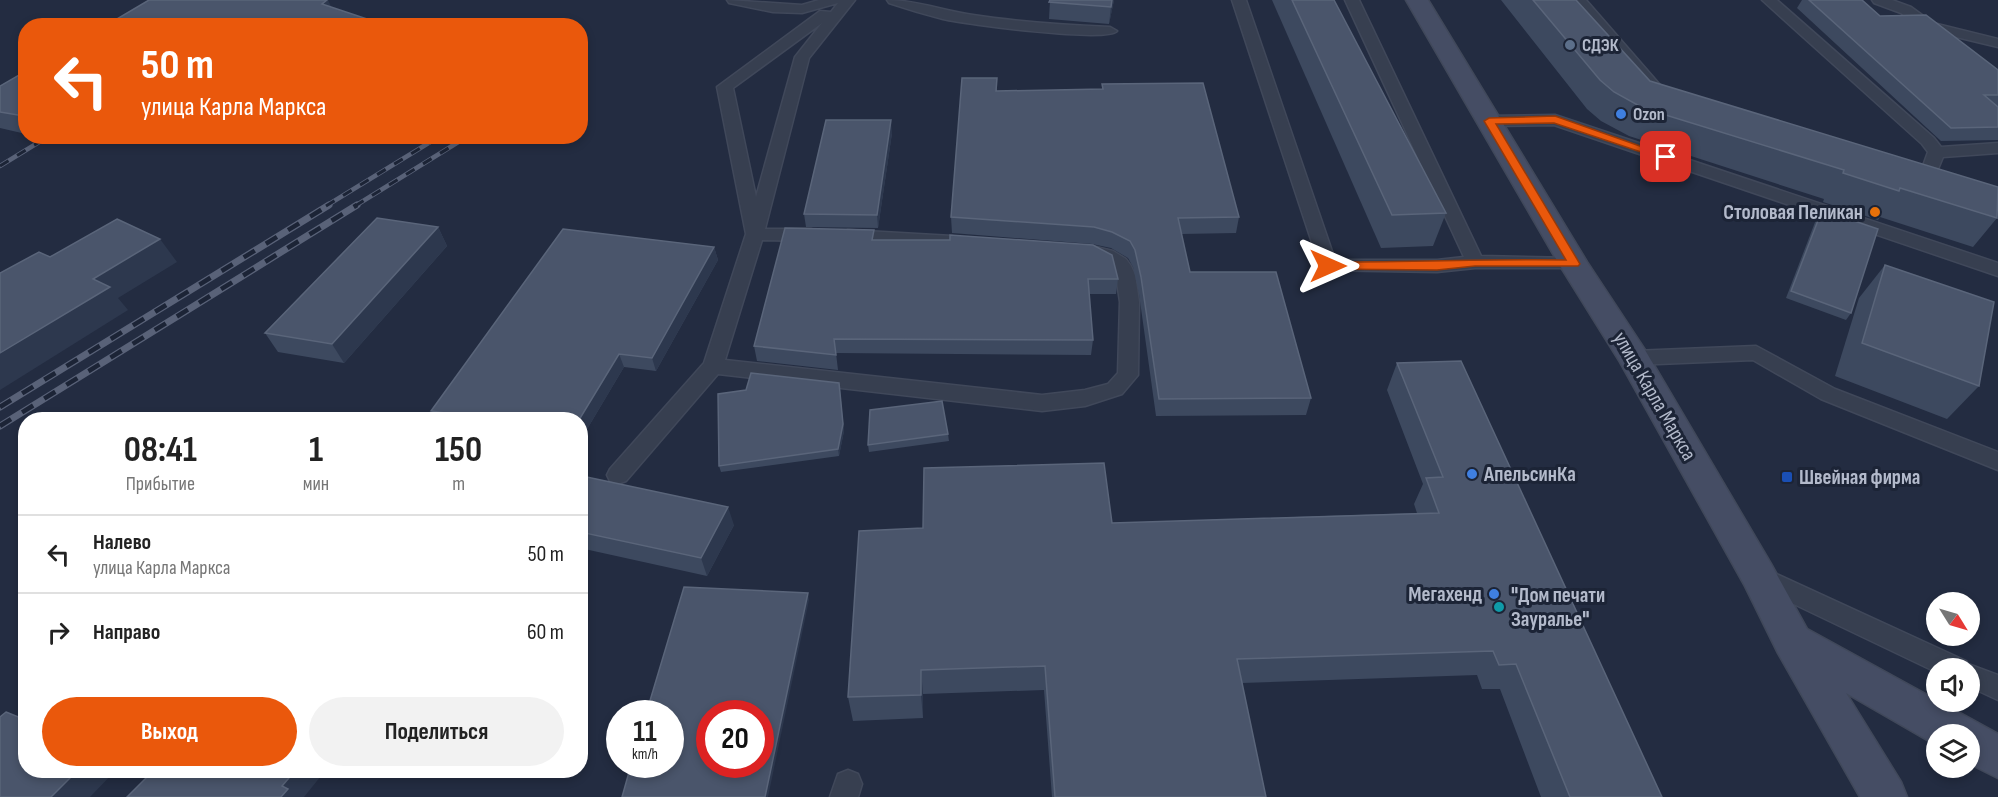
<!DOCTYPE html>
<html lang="ru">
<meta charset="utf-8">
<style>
:root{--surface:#fff;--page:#f2f2f2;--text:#222;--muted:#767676;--line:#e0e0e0;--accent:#ea580c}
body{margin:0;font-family:"Sofia Sans Condensed",sans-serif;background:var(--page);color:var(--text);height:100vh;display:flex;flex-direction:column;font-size:22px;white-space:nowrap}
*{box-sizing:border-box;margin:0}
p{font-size:20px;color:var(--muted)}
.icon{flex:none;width:33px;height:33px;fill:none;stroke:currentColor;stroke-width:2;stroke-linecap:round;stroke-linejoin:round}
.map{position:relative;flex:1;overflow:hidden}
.panel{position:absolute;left:18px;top:412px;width:570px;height:366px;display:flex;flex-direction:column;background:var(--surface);border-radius:24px;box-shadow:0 3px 9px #0003}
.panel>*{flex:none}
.top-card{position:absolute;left:18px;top:18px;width:570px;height:126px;border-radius:24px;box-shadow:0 3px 9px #0003;background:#ea580c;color:#fff;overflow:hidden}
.needle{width:39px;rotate:127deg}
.fabs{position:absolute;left:1926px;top:592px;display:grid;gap:12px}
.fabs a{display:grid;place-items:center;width:54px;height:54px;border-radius:50%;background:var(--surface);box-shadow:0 3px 9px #0003;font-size:30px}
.speed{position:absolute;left:606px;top:700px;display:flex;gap:12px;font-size:30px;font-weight:700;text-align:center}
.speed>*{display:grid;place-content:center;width:78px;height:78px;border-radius:50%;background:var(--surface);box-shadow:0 3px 9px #0003;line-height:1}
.speed small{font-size:15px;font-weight:400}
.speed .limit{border:9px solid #d22;background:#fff;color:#111}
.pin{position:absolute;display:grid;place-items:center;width:51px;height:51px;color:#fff;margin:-26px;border-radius:12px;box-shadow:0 3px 9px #0006}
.me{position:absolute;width:66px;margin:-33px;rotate:90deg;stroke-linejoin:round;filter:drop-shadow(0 0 4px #0008)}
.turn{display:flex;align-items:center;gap:21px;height:126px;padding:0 24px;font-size:27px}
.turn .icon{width:78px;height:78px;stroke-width:2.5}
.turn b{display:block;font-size:42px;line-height:51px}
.eta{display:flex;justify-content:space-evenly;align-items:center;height:102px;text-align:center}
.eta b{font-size:36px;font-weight:700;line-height:42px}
.action{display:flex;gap:12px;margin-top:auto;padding:12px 24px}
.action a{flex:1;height:69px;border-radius:36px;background:var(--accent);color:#fff;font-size:24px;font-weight:700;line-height:69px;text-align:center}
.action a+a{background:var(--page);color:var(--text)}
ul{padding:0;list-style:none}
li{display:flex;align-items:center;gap:18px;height:78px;padding:0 24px;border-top:2px solid var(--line)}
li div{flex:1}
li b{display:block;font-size:22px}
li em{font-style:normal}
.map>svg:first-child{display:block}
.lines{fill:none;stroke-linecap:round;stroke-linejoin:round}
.lane-casing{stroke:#40485a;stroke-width:3}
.secondary-casing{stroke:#40485a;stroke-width:3}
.lane{fill:#373f50;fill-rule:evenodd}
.secondary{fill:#454d64;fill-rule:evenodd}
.rail-far1-casing{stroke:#596278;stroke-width:4.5}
.rail-casing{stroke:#596278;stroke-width:7}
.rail-far1{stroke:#1c2436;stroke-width:3;stroke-dasharray:10;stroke-linecap:butt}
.rail{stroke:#1c2436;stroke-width:4.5;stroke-dasharray:13;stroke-linecap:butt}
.wall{fill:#3d495f}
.shaded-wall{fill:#2d384e}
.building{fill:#4a556b;stroke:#5a657a;stroke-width:1.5;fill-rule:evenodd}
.route{fill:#ea580c;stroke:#983908;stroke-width:1.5}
.service-dot{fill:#5c6f8a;stroke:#1c2436;stroke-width:2}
.shop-dot{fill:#3f7fe0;stroke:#1c2436;stroke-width:2}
.food-dot{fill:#e8710a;stroke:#1c2436;stroke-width:2}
.transit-dot{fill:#1a4fb4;stroke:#1c2436;stroke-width:2}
.culture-dot{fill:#0f9aa8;stroke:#1c2436;stroke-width:2}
.labels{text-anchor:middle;stroke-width:6;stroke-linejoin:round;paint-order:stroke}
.far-poi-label{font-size:18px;font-weight:bold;fill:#b3bacb;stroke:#1c2436;text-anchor:start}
.poi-label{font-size:21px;font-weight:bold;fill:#b3bacb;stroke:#1c2436;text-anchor:start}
.street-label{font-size:21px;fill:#b3bacb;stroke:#1c2436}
</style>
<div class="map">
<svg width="1998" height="797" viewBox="0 0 1998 797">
<rect width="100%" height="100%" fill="#232c41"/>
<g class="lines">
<defs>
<g id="lane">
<path d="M727 0 802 5 819 0H855L809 58 765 229H811L817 231 820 235 817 239 811 241 762 240 725 360 1042 395 1085 390 1108 384 1118 373 1120 302 1116 275 1113 267 1100 260 1082 255 1079 251 1082 247 1092 246 1113 251 1126 259 1131 266 1135 275 1139 302 1138 375 1122 394 1085 406 1042 411 718 374 626 481 618 484 610 481 607 475 610 469 704 363 746 234 717 87 820 11 831 12 838 3 802 13 773 12 729 3ZM822 23 795 57 756 197 733 88Z"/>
<path d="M887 0C916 0 944 11 973 15 1018 22 1064 25 1110 27L1117 31C1106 43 965 24 943 19 924 14 907 9 889 3Z"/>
<polygon points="1232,0 1246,0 1335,260 1437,260 1464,257 1345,0 1359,0 1481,256 1574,258 1581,260 1583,264 1581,268 1475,268 1437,272 1321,270"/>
<polygon points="1572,0 1586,0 1660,85 1663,88 1660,91 1650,91"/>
<polygon points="1762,0 1777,0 1934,138 1941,147 1998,143 1998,153 1943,157 1933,181 1921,181 1919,177 1928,152 1922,144"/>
<polygon points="1872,0 1892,0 1911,7 1933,23 1998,39 1998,47 1923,29 1901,13 1874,3"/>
<polygon points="1555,115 1998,263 1998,276 1554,125 1489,126 1481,121 1489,116"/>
<polygon points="848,230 952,236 958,238 961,242 958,246 952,248 842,240 839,236 842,232"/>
<polygon points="1756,346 1835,389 1998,452 1998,470 1821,399 1753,360 1634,365 1627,363 1624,358 1627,353 1634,351"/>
<polygon points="1759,566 1966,661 1968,664 1998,675 1998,700 1970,687 1970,669 1936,669 1936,672 1750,583 1747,576 1750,569"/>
<polygon points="848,770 858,774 862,784 858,797 830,797 838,774"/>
</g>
<polygon id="secondary" points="1406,0 1428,0 1587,262 1645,350 1771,564 1807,629 1998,734 1998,778 1970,764 1970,735 1936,735 1936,745 1846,693 1901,782 1907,797 1860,797 1778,653 1745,586 1620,362 1559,264"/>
</defs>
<use href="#lane" class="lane-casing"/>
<use href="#secondary" class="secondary-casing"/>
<use href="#lane" class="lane"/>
<use href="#secondary" class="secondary"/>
<defs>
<g id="rail-far1">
<polyline points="0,166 49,136"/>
<polyline points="326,206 440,136"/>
<polyline points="355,206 460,141"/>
</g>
<g id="rail">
<polyline points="0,407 329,205"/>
<polyline points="0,426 357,205"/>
</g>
</defs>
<use href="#rail-far1" class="rail-far1-casing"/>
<use href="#rail" class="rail-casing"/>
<use href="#rail-far1" class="rail-far1"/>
<use href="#rail" class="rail"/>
</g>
<g class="wall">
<polygon points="1050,0 1114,0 1109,24 1049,19"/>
<polygon points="1272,0 1334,0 1446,213 1433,246 1381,248"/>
<polygon points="1501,0 1576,0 1650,81 1997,218 1973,247 1880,217 1878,220 1823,202 1824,199 1629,136 1601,121 1587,109"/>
<polygon points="1802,0 1862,0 1880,16 1998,70 1998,140 1941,141 1797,8"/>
<polygon points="26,71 26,134 0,128 0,86"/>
<polygon points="997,78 997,91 1102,89 1102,84 1239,217 1236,233 1181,234 1190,272 1311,398 1306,415 1156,416 1139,294 1133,267 1128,258 1111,248 1092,244 952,233 951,217"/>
<polygon points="892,133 878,228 806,227 804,214"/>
<polygon points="258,136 276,136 269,141"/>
<polygon points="1822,210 1851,313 1846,320 1786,298 1817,217"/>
<polygon points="438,227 447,246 344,363 278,352 265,333"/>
<polygon points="875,240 1118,279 1116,294 1089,294 1093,340 1091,355 836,353 838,370 757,361 754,346"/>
<polygon points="714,247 718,260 656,371 624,367 580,441 580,420 436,420 431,411"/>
<polygon points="1885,265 1979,386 1947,419 1835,376 1859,298"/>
<polygon points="1397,363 1662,797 1541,797 1500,689 1482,689 1477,675 1242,683 1266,797 1052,797 1044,690 923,694 923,718 853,721 848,697 1112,523 1417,513 1414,504 1423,484 1387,390"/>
<polygon points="840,390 844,431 839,456 721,472 719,466"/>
<polygon points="948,434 949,441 869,452 868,445"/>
<polygon points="580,478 734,525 707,576 580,548"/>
</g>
<g class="shaded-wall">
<polygon points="328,0 337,19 322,4"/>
<polygon points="1112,0 1114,0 1109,24 1111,7"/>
<polygon points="891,120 892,133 878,228 877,215"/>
<polygon points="267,136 276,136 269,141"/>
<polygon points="438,227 447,246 344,363 332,344"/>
<polygon points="160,239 177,262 118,298 128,310 0,390 0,353 93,279"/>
<polygon points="714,247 718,260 656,371 652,358"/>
<polygon points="619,354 624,367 580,441 580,420 579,420"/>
<polygon points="840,390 844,431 839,456 838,449"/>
<polygon points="728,507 734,525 707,576 701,558"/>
<polygon points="808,593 809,600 768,797 765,797"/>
<polygon points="921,670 923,694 923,718 921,695"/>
<polygon points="77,771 115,771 90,797 51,797"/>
<polygon points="295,771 325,771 304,797 281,797 282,786"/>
</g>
<g class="building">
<polygon points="149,0 327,0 322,4 388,26 105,26"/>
<polygon points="1050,0 1112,0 1111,7 1049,2"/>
<polygon points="1292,0 1334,0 1446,213 1392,215"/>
<polygon points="1533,0 1576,0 1650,81 1998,187 1997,218 1900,188 1899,191 1843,173 1844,170 1643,108 1614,92 1600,80"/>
<polygon points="1809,0 1862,0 1880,16 1926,15 1998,70 1998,95 1984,95 1998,107 1998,127 1951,128"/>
<polygon points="26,71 26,116 24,116 0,112 0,86"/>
<polygon points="962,78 997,78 996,91 1103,89 1102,84 1203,83 1239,217 1178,218 1190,272 1276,272 1311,398 1159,399 1141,277 1135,250 1130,241 1112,232 1094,227 951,217"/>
<polygon points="826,120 891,120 877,215 804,214"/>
<polygon points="1822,210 1878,229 1851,313 1791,291"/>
<polygon points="377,218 438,227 332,344 265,333"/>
<polygon points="117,219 160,239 93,279 110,287 0,353 0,273 39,252 50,257"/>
<polygon points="785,228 874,230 872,240 950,240 950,235 1093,245 1112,255 1118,279 1088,279 1093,340 834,339 836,355 754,346"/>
<polygon points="563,229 714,247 652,358 619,354 579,420 495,420 431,411"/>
<polygon points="1885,265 1994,302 1979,386 1862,343"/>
<polygon points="1461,361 1662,797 1570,797 1516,664 1499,665 1493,651 1237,659 1266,797 1055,797 1045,666 921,670 921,695 848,697 859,531 923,528 924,468 1104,463 1112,523 1439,513 1426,478 1443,477 1397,363"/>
<polygon points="751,373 839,383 843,424 838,449 719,466 718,394 746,390"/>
<polygon points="942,401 948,434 868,445 870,410"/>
<polygon points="582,476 728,507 701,558 580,532 580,478"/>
<path d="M684 587 808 593 765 797H622L631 765H670V714H646ZM710 714H760V765H710Z"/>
<polygon points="6,712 26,720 26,771 77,771 51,797 0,797 0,717"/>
<polygon points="153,771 295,771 282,786 288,789 281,797 127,797"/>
</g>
<path class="route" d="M1555 116 1671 157 1666 160 1662 159 1554 123 1496 124 1580 264 1578 266H1475L1437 270 1323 269V263L1328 262C1407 262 1486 259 1566 260L1484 121 1489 118Z"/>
<circle class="service-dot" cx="1570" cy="45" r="6"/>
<g class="shop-dot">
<circle cx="1621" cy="114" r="6"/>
<circle cx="1472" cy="474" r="6"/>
<circle cx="1494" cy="594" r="6"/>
</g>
<circle class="food-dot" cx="1875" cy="212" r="6"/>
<rect class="transit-dot" x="1781" y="471" width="12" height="12" rx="3"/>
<circle class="culture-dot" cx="1499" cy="607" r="6"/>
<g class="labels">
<g class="far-poi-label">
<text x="1582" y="51">СДЭК</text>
<text x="1633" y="120">Ozon</text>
</g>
<g class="poi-label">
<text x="1863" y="219" text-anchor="end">Столовая Пеликан</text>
<text x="1484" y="481">АпельсинКа</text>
<text x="1799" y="484">Швейная фирма</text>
<text x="1482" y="601" text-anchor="end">Мегахенд</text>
<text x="1511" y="602">"Дом печати<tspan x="1511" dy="24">Зауралье"</tspan></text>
</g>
<g class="street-label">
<text transform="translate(1655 396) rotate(60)" y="7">улица Карла Маркса</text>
</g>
</g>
</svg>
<div class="fabs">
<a><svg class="needle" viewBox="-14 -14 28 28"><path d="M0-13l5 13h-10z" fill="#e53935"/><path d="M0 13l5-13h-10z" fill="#767676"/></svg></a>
<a><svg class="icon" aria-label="sound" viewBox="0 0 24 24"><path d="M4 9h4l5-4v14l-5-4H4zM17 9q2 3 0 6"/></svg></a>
<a><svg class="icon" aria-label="layers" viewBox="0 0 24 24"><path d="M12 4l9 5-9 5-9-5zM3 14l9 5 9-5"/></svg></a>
</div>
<div class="speed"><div>11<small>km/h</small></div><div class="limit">20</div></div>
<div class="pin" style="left:1666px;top:157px;background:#d93025"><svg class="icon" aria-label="arrive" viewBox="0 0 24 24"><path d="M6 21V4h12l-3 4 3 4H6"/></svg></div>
<svg class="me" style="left:1328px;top:266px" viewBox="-20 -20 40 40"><path d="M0-17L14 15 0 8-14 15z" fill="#ea580c" stroke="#fff" stroke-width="4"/></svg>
<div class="top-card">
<div class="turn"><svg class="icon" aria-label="left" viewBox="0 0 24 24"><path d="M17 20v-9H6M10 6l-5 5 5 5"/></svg><div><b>50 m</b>улица Карла Маркса</div></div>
</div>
<section class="panel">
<div class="eta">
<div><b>08:41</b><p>Прибытие</p></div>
<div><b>1</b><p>мин</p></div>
<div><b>150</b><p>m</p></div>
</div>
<ul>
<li><svg class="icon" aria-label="left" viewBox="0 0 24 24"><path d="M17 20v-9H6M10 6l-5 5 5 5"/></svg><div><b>Налево</b><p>улица Карла Маркса</p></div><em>50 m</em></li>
<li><svg class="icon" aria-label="right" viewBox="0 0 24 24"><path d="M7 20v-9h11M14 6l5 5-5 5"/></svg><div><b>Направо</b></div><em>60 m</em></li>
</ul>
<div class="action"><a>Выход</a><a>Поделиться</a></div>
</section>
</div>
